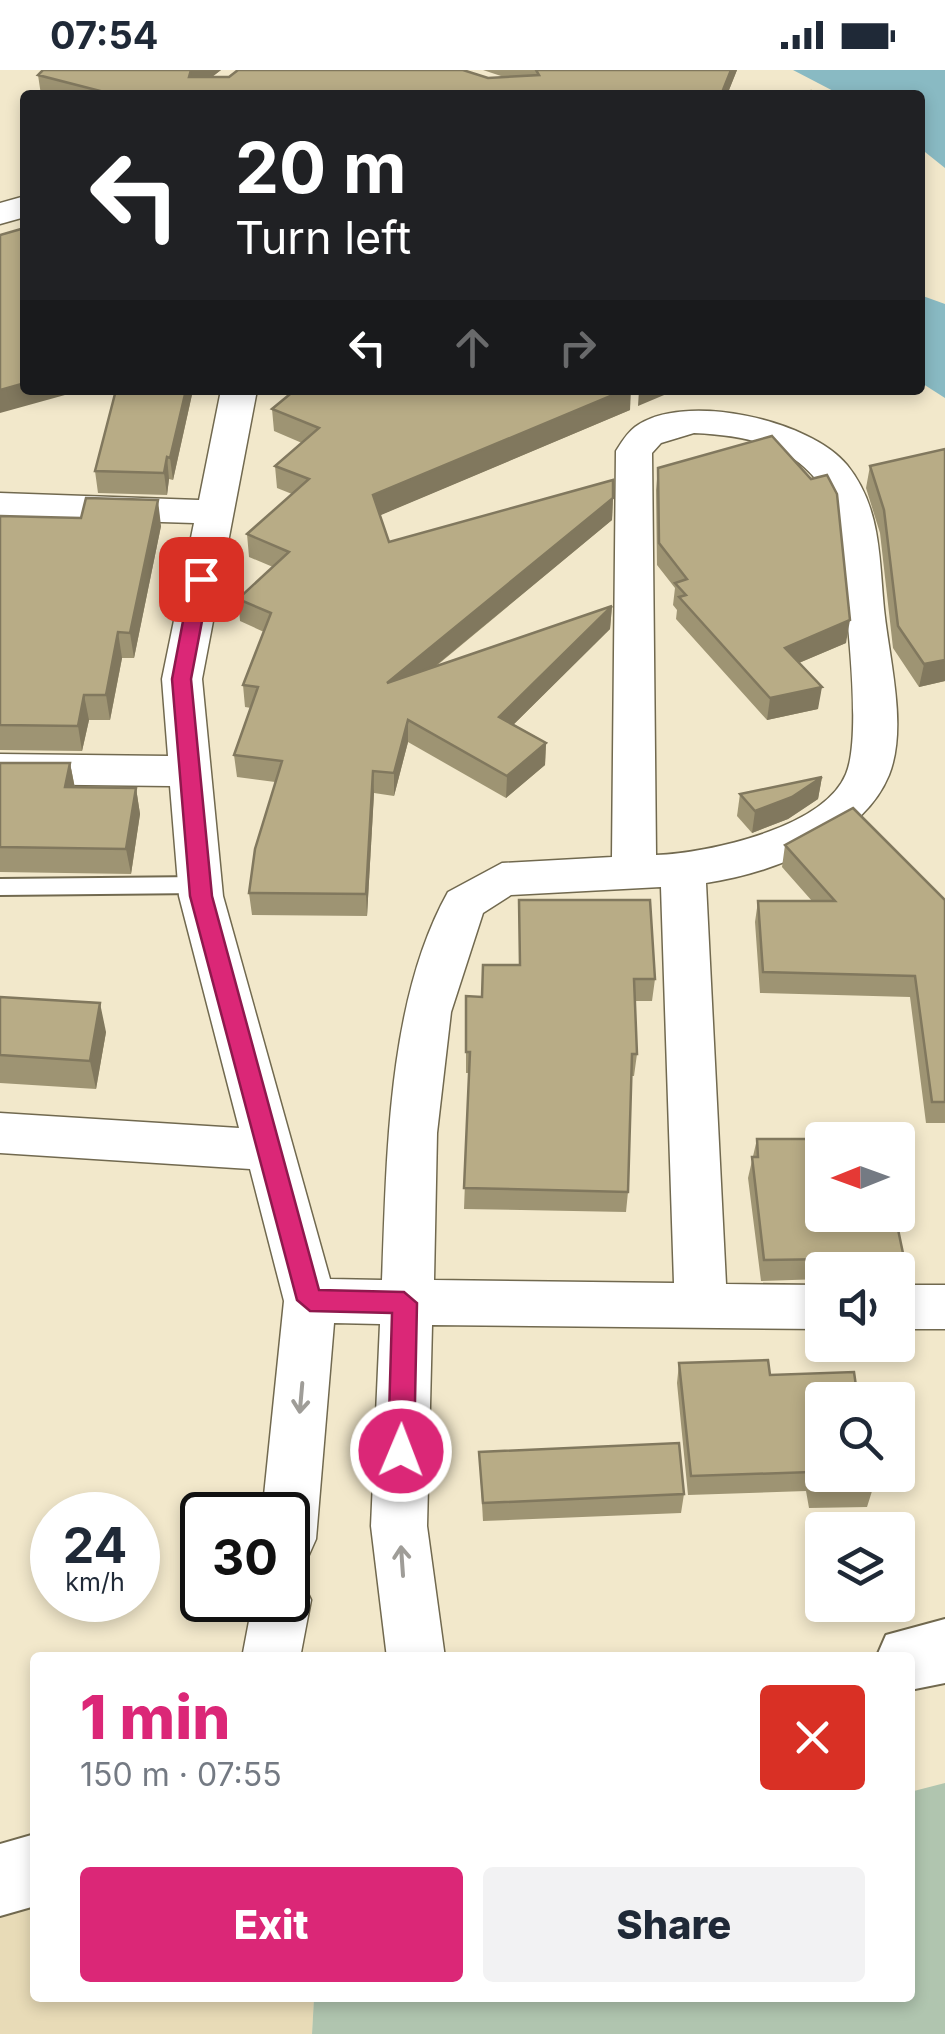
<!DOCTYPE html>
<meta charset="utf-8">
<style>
:root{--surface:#fff;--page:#f2f2f3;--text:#1f2937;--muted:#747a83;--accent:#db2777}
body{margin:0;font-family:Inter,sans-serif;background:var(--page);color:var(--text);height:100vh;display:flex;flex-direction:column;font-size:38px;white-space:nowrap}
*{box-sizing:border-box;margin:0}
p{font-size:32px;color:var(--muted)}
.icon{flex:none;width:55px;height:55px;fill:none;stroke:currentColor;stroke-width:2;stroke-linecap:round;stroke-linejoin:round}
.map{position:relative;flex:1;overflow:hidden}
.sheet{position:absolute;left:30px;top:1582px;width:885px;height:350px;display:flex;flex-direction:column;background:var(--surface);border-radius:10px;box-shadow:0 5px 15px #0003}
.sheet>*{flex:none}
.banner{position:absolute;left:20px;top:20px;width:905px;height:305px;border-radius:10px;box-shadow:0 5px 15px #0003;background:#202124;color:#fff;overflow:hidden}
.needle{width:65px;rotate:269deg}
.tools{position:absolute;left:805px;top:1052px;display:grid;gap:20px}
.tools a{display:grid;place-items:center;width:110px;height:110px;border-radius:10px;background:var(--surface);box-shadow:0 5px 15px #0003;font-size:50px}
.speed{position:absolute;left:30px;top:1422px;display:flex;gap:20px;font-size:50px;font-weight:700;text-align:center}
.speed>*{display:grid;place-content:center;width:130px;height:130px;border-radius:50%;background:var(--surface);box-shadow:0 5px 15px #0003;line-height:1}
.speed small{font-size:25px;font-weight:400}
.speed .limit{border:5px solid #111;border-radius:15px;background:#fff;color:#111}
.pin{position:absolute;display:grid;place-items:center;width:85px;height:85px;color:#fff;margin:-42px;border-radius:20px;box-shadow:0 5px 15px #0006}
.me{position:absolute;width:110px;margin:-55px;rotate:1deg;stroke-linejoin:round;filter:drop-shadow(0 0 8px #0008)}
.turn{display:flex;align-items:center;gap:35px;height:210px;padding:0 50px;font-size:45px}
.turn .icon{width:130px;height:130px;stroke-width:2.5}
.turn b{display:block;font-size:70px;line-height:85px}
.lanes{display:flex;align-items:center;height:95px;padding:0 50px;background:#0003;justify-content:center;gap:50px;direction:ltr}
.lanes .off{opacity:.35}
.round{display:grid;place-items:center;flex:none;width:105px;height:105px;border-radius:10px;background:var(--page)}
.headline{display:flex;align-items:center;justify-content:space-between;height:170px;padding:0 50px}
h1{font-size:60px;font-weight:800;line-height:75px;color:var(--accent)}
.primary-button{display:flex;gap:20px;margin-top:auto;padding:20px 50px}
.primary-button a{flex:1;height:115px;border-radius:10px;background:var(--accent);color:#fff;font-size:40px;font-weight:800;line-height:115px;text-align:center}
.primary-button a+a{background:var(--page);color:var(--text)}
.status{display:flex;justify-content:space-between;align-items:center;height:70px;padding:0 50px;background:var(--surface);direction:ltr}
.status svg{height:28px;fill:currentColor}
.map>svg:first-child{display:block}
.built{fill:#e8dbb7}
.green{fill:#b0c5af}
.water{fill:#89bac3}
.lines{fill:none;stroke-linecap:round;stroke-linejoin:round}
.service-casing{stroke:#71694f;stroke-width:4}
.minor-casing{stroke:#71694f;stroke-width:3}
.trunk-casing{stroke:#71694f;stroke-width:4}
.service{fill:#fff;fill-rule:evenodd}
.minor{fill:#fff;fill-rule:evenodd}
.trunk{fill:#fff;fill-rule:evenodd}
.wall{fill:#9e9473}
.shaded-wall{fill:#81785e}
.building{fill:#b8ac86;stroke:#81785e;stroke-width:2.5}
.oneway{stroke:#9f9d98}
.route{fill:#db2777;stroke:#8e194d;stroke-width:2.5}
</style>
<div class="status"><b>07:54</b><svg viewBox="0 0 49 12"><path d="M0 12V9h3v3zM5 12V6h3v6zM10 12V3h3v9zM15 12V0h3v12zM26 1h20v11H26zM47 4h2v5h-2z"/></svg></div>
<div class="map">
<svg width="945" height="1964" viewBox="0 0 945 1964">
<rect width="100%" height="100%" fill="#f2e8cb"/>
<polygon class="built" points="35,1788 35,1928 314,1928 312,1964 0,1964 0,1797"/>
<polygon class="green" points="945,1713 945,1964 312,1964 314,1928 910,1928 910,1722"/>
<g class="water">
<polygon points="793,0 945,0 945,98 920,78 920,25 841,25"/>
<polygon points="920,225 945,234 945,328 920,312"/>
</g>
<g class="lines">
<defs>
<polygon id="service" points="200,807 211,815 200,823 0,825 0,809"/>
<g id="minor">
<polygon points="25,126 25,147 0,154 0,133"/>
<path d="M221 320H257L202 609 223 826 330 1209 382 1210C387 1087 387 931 448 822L502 793 612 787 616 381C621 373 627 363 635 357 683 321 811 350 847 395 881 437 879 487 884 539 889 589 908 657 889 705 862 771 770 803 706 813L726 1214 822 1215V1259L432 1255 427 1456 445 1588H387L371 1456 380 1254 334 1253 316 1469 308 1487 288 1495V1445H262L284 1231 250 1099 0 1083V1043L239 1058 179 826 170 716 0 714V684L168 686 162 609 194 453 0 447V423L199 430ZM694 363C760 366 810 380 837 445 841 501 865 659 846 704 824 758 708 783 656 785L652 383 661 373ZM661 817 674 1213 434 1210 437 1063 451 942 483 843 511 825Z"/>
<rect x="898" y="1215" width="47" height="44"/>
<polygon points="288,1505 302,1511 311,1530 300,1588 242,1588 253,1530 288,1530"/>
</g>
<g id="trunk">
<polygon points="945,1549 945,1613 910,1620 910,1588 876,1588 886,1565"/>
<polygon points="35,1764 35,1836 0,1846 0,1774"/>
</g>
</defs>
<use href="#service" class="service-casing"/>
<use href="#minor" class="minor-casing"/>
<use href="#trunk" class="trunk-casing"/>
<use href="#service" class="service"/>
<use href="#minor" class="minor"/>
<use href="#trunk" class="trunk"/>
</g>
<g class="wall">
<polygon points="43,0 221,0 212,7 488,8 504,7 483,0 737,0 727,25 41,25 38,5"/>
<polygon points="193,320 173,410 169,409 167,425 98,423 95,401"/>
<polygon points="272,339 630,340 380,445 389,472 613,428 612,450 435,597 612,536 610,559 513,655 546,673 545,695 506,728 408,672 394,726 374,723 367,846 252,845 249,823 275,712 237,707 234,685 251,638 245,637 243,615 264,562 240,551 238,529 273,497 249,487 247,464 292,424 277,418 275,396 302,373 274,361"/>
<polygon points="870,396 945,611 919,617 893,578 880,463 866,418"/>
<polygon points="658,398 846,573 799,593 818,639 767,650 676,549 677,540 673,535 675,518 657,495 656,420"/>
<polygon points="0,446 81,448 161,456 134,588 122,588 110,650 89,650 82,681 0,680"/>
<polygon points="0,693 70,693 75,718 136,718 140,744 131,804 0,802"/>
<polygon points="822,707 818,729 788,749 752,763 737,746 740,724"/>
<polygon points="785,775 945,830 945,1053 926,1053 910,927 760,923 755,852 758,831 812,831 782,797"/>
<polygon points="519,830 655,909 652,931 635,931 637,984 634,1006 631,1006 628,1122 626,1142 464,1139 469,1003 466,1003 466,926 482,927 519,895"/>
<polygon points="0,927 106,962 96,1019 0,1013"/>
<polygon points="757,1069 822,1145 904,1188 898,1208 898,1200 822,1200 822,1209 761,1211 748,1108"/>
<polygon points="679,1293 873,1418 867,1437 809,1438 806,1421 688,1425 677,1313"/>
<polygon points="479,1382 684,1424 681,1443 483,1451"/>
</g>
<g class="shaded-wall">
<polygon points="191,0 221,0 192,22 189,7"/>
<polygon points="731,0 737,0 727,25 721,25"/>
<polygon points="25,313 25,320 83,320 0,343 0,320"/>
<polygon points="186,320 193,320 173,410 170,388"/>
<polygon points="625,320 631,320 630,340 374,448 373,425"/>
<polygon points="639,320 676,320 638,336"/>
<polygon points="167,387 169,409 167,425 164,403"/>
<polygon points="613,428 612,450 388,635 387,613"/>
<polygon points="158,430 161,456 134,588 130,563"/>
<polygon points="612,536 610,559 499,669 499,647"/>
<polygon points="850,550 846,573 782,600 785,578"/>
<polygon points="118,562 122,588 110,650 106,625"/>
<polygon points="945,590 945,611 919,617 924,594"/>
<polygon points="822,617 818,639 767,650 770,628"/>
<polygon points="84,625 89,650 82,681 78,656"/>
<polygon points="408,650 408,672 394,726 394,703"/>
<polygon points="546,673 545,695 506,728 507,706"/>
<polygon points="70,693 75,719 65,717"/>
<polygon points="373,701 374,723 367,846 366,824"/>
<polygon points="822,707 818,729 788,749 752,763 755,741"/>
<polygon points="136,718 140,744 131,804 126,779"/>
<polygon points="100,933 106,962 96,1019 90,991"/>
</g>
<g class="building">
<polygon points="43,0 191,0 189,7 229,7 238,0 463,0 488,8 539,5 536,0 731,0 721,25 108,25 108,23 38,5"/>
<polygon points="811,21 816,25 792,25"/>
<polygon points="21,159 25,165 25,313 0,320 0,165"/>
<polygon points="116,320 186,320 170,388 167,387 164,403 95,401"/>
<polygon points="295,320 625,320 373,425 389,472 613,410 613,428 387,613 612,536 499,647 546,673 507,706 408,650 394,703 373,701 366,824 249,823 255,779 282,691 234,685 258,617 243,615 271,543 238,529 289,482 247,464 309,409 275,396 319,358 272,339"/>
<polygon points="772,366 811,409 827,405 837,424 850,550 785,578 822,617 770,628 679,527 686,525 675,513 687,509 659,473 658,398"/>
<polygon points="945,379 945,590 924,594 898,556 884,440 870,396"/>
<polygon points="86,428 158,430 130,563 118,562 106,625 84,625 78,656 0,655 0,446 81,448"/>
<polygon points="0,693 70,693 65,717 136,718 126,779 0,777"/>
<polygon points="822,707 792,727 755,741 740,724"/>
<polygon points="853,738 945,830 945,1032 932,1032 915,906 763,902 758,831 835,831 785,775"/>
<polygon points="519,830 650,830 655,909 634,909 637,984 632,984 628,1122 464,1118 470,982 466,982 466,926 482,927 483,895 520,895"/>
<polygon points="0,927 100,933 90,991 0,985"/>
<polygon points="757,1069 825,1069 822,1070 822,1145 895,1145 904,1188 764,1190 752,1087 758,1087"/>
<polygon points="768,1290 770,1305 854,1302 858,1330 822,1330 822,1405 871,1405 873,1418 814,1420 811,1402 691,1406 679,1293"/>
<polygon points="679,1373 684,1424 483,1433 479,1382"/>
</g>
<defs><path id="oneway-shaft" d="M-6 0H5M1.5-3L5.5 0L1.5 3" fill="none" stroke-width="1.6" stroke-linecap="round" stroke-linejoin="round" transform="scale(2.5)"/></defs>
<g class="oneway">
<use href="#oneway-shaft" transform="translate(301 1328) rotate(95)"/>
<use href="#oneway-shaft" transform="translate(402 1491) rotate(-94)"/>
</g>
<polygon class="route" points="201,503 210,509 191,609 212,826 319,1220 404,1222 417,1233 414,1381 410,1390 401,1393 392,1390 388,1381 392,1243 310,1241 297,1230 190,826 172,609 191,509"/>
</svg>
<div class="tools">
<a><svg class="needle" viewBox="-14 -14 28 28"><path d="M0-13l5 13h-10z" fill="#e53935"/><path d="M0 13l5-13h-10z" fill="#747a83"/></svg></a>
<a><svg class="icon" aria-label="sound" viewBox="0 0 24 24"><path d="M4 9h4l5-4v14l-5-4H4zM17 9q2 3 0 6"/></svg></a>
<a><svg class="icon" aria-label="search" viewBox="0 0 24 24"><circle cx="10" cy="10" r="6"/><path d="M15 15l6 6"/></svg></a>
<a><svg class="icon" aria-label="layers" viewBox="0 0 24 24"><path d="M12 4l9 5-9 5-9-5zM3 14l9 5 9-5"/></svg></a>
</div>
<div class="speed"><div>24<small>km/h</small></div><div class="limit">30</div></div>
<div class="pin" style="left:201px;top:509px;background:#d93025"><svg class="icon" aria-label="arrive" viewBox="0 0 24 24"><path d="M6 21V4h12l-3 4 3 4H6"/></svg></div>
<svg class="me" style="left:401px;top:1381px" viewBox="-20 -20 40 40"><circle r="17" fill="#db2777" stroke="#fff" stroke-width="3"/><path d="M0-11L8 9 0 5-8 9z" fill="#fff"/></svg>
<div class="banner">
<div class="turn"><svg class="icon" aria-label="left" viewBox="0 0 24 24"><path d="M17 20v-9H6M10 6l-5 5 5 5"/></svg><div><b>20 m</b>Turn left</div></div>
<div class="lanes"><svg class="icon" aria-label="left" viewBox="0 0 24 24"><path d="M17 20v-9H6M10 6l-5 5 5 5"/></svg><svg class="icon off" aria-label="ahead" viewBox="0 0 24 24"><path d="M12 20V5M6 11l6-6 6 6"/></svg><svg class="icon off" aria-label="right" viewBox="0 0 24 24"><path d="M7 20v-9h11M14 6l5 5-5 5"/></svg></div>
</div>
<section class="sheet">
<div class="headline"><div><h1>1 min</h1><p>150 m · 07:55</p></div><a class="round" style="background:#d93025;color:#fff"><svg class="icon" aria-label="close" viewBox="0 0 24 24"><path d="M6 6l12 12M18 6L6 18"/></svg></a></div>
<div class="primary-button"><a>Exit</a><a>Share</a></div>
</section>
</div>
